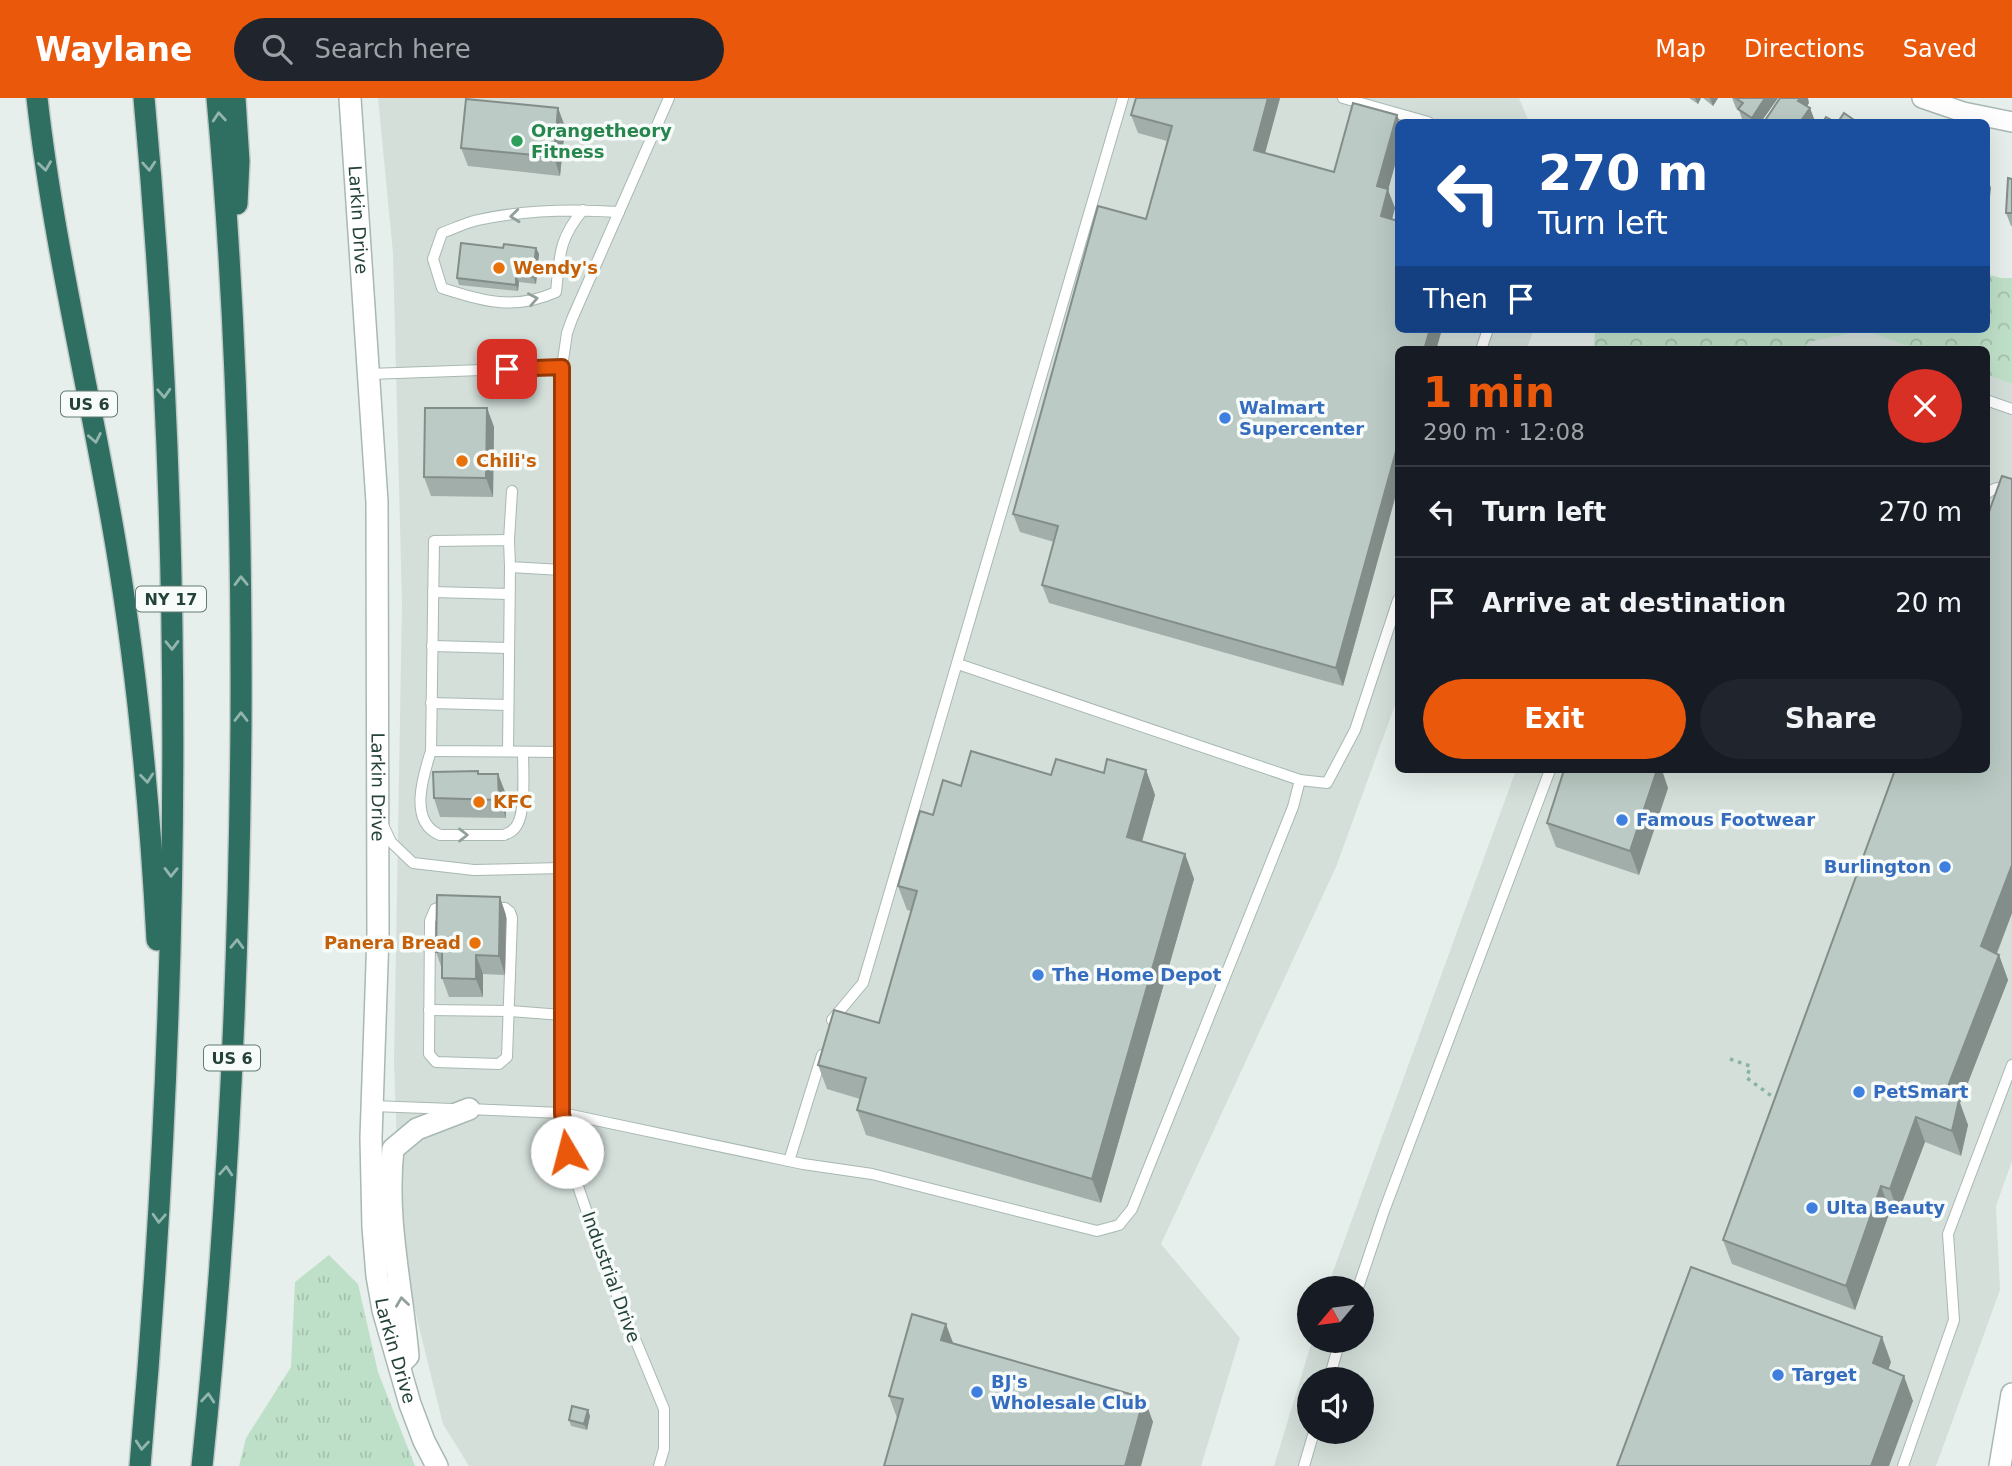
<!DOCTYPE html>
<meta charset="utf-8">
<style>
:root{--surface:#171b24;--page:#20242c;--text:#f1f3f6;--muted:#9ea1a6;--line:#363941;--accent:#ea580c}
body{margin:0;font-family:"DejaVu Sans",sans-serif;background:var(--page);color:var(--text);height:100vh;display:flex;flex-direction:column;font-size:26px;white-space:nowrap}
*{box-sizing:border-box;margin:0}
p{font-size:23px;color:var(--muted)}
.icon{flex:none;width:38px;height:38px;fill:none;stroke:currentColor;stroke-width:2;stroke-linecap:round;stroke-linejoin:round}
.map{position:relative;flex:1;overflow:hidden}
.side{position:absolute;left:1395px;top:248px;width:595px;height:427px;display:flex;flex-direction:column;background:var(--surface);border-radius:10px;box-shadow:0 7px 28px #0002}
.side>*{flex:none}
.guide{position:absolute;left:1395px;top:21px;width:595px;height:214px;border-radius:10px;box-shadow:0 7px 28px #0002;background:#1a4fa0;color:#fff;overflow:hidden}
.needle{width:46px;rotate:241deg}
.tools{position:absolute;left:1297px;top:1178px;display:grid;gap:14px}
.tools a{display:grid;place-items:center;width:77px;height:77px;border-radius:50%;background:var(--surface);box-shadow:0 7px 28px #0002;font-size:35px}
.pin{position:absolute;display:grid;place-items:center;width:60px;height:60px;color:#fff;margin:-30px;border-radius:14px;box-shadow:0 4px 10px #0006}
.me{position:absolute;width:77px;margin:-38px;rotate:352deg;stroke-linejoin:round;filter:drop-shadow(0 0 5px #0008)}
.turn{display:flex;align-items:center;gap:24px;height:147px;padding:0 28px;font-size:32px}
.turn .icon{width:91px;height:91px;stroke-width:2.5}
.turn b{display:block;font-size:49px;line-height:60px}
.then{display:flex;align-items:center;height:66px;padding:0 28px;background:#0003;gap:14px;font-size:26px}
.round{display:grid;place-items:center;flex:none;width:74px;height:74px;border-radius:37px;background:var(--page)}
.head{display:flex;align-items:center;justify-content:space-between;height:119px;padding:0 28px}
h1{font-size:42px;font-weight:700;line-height:52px;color:var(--accent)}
.action{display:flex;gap:14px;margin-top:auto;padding:14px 28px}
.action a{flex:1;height:80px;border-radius:42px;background:var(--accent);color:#fff;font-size:28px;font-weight:700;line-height:80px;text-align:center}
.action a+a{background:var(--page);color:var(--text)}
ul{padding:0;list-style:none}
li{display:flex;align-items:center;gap:21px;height:91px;padding:0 28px;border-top:2px solid var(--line)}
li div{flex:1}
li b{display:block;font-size:26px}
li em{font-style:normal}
header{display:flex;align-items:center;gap:42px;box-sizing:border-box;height:98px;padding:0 35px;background:var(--accent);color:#fff}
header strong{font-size:33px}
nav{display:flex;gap:38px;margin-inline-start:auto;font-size:24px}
.search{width:490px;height:63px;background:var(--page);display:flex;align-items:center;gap:18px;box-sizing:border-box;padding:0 24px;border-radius:38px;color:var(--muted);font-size:26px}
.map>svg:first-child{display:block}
.built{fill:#d4dfda;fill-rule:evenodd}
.grass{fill:url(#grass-tufts)}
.forest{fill:url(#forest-crowns)}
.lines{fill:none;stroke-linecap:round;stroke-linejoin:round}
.service-casing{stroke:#a8b8b2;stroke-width:12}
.minor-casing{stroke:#a8b8b2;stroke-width:22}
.tertiary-casing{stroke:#a8b8b2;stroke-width:24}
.motorway-casing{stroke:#c2cac8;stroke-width:24}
.path{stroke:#86b3a5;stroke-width:3.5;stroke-dasharray:3.5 5;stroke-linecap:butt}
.service{stroke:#fff;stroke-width:10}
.minor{stroke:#fff;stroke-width:19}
.tertiary{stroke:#fff;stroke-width:21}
.motorway{stroke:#2f6f62;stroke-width:21}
.wall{fill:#a1aea9}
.shaded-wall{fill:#838d89}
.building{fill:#bbcac4;stroke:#838d89;stroke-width:2}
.oneway{stroke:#93b5ae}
.oneway2{stroke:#92a09c}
.route-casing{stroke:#983908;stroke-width:18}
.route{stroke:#ea580c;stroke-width:12}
.leisure-dot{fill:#2e9e5b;stroke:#f7fbf9;stroke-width:2.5}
.food-dot{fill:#e8710a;stroke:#f7fbf9;stroke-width:2.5}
.shop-dot{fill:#3f7fe0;stroke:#f7fbf9;stroke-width:2.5}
.labels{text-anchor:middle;stroke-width:7;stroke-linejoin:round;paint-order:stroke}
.shield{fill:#f7fbf9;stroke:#637a73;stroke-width:2}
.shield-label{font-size:16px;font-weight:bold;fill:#24423a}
.leisure-label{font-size:18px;font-weight:bold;fill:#27864d;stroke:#f7fbf9;text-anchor:start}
.street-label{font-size:18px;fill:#24423a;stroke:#f7fbf9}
.food-label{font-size:18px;font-weight:bold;fill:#c56008;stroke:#f7fbf9;text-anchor:start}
.shop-label{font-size:18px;font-weight:bold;fill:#366cbe;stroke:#f7fbf9;text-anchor:start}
</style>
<header>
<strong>Waylane</strong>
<div class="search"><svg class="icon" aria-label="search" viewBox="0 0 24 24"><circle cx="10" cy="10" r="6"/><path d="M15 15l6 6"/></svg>Search here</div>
<nav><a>Map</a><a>Directions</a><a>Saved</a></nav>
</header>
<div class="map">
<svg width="2012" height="1368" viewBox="0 0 2012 1368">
<defs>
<pattern id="grass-tufts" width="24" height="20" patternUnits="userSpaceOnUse" patternTransform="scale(1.75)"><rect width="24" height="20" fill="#bfe0c8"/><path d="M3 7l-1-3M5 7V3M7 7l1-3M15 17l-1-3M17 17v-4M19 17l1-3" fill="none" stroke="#a4c1ad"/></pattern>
<pattern id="forest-crowns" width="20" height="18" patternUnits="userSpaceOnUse" patternTransform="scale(1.75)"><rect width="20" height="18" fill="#bfe0c8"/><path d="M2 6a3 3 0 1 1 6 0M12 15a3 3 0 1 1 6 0" fill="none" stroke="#a4c1ad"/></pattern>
</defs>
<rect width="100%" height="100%" fill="#e6efeb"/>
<g class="built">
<polygon points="378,0 1519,0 1529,24 1398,24 1398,231 1534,231 1526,252 1398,252 1398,599 1336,769 1161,1146 1240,1240 1201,1368 469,1368 443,1326 401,1156 394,964 402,506 393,155"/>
<path d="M1678 231H1943L2012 257V1063L1996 1108 2000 1192 1936 1368H1274L1312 1243 1362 1242V1190H1327L1516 672H1986V252H1670ZM1309 1281H1362V1334H1309Z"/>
</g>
<polygon class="grass" points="329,1157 358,1186 378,1274 415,1368 239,1368 246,1340 291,1269 295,1184"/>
<polygon class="forest" points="1986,176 2001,180 2012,180 2012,286 1986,276 1986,252 1919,252 1864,232 1809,244 1801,252 1594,252 1595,231 1986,231"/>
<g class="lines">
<defs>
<g id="service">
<polyline points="1343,0 1428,24"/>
<path d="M583 112C558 142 560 158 556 194 514 213 483 203 442 190L433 161 442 135C453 131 465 125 478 122 523 112 573 111 619 114"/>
<polyline points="1481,252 1488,231"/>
<polyline points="369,276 562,269"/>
<polyline points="1986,302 2012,311"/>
<path d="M1986 396C1995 389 2001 388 2012 392"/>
<polyline points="509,442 512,393"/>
<polyline points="562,472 510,469 509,442 434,443 431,653 562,654"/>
<polyline points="433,494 509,496"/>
<polyline points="432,548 508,550"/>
<polyline points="958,566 1300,682"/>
<polyline points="431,605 508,607"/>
<path d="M431 653C423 678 408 724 440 737H504C509 735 514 733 517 727 526 713 523 671 523 654"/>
<polyline points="508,653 510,469"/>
<polyline points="383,727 391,744 413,765 474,772 562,770"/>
<polygon points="441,809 505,810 510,814 512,820 507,959 499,966 436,964 429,956 430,823 435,811"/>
<polyline points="429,912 510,913 562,917"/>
<polyline points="832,922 863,885 1123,0"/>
<polyline points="373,1008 452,1011"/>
<polyline points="468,1011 562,1015 803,1066 872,1076 1097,1133 1119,1127 1132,1111 1293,709 1300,682 1327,685 1355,632 1398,502"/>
<polyline points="789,1063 822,957"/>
<polyline points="1358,1190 1384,1113 1550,672"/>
<polyline points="1329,1281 1340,1242"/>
<polyline points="659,1368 664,1351 664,1311 607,1173 568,1059 562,1015 562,269 567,235 572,221 669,0"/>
<polyline points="1304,1368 1314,1334"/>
<polyline points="1903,1368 1954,1222 1948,1136 2012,967"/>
</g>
<polyline id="minor" points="1922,0 1963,14 2012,24"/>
<g id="tertiary">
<path id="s1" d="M350 0 377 404 378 837 371 1040 373 1129 377 1178 383 1212 410 1306 424 1343 437 1368"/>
<path d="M400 1266 408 1258C402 1189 385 1121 393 1051L417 1031 469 1011"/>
<polyline points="2000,1368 2012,1296"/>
</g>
<g id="motorway">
<path d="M37 0C54 151 91 298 116 448 138 579 150 710 157 842"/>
<polyline points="235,0 239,63 237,106"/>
<path d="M140 1368C180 914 186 455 144 0"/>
<path d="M202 1368C228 1122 239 873 241 626 242 417 236 208 217 0"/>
</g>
</defs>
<use href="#service" class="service-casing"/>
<use href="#minor" class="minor-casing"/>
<use href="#tertiary" class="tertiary-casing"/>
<use href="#motorway" class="motorway-casing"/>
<polyline class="path" points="1730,961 1750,968 1747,980 1777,1002"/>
<use href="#service" class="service"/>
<use href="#minor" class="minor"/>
<use href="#tertiary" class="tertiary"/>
<use href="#motorway" class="motorway"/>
</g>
<g class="wall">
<polygon points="1136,0 1280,0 1265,55 1334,74 1398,24 1398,56 1388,92 1395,110 1392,121 1398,231 1442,231 1343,588 1049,505 1042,487 1054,444 1020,434 1013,416 1146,121 1167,43 1138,35 1131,17"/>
<polygon points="1689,0 1701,0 1698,6"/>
<polygon points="1703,0 1718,0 1713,8"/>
<polygon points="1732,0 1778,0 1761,24 1743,24 1739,12 1736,10"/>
<polygon points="558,10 565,29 560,78 468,68 461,50"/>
<polygon points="2012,81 2012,128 2011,128 2006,115"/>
<polygon points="503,150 536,150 539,156 536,186 519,184 518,193 459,187 457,180"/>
<polygon points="487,310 494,329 493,399 431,398 424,379"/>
<polygon points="1146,672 1155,697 1142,744 1185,756 1194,781 1101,1105 866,1037 857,1012 860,1001 827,991 818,967 879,925 911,813 907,812 898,788 933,717 961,688 1051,677"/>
<polygon points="479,676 498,676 505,694 506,720 440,719 434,700"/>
<polygon points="1668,690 1639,777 1556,749 1547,725"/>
<polygon points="2012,815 1997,856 1999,857 2008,882 1960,1005 1968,1027 1961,1058 1925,1044 1898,1115 1890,1113 1855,1212 1732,1166 1723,1142"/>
<polygon points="506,817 505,877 483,876 483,899 449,899 442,880 442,871 436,854"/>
<polygon points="953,1245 1144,1300 1153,1324 897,1320 889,1298"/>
<polygon points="590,1318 587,1332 571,1328 569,1322"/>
</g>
<g class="shaded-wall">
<polygon points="1268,0 1280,0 1261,70 1254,52"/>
<polygon points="1695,0 1701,0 1698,6"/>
<polygon points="1710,0 1718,0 1713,8"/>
<polygon points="1765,0 1778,0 1761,24 1753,24 1752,20"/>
<polygon points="1800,0 1808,0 1809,5 1803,16 1798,3"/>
<polygon points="558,10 565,29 560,78 554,59"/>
<polygon points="1810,10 1815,23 1813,24 1800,24"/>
<polygon points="1397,17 1400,24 1398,24 1398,56 1388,92 1395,110 1388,136 1381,118 1377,88"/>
<polygon points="1987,77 1991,90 1987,124 1986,122"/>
<polygon points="536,150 539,156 536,186 533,179"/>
<polygon points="516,177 519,184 518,193 516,187"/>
<polygon points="1430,231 1442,231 1436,252 1424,252"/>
<polygon points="487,310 494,329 493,399 486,380"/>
<polygon points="1398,346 1398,389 1343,588 1336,570"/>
<polygon points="1146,672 1155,697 1136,764 1127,739"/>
<polygon points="1657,672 1662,672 1668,690 1639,777 1630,753"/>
<polygon points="498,676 505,694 506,720 499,702"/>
<polygon points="1185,756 1194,781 1101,1105 1092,1081"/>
<polygon points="2012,767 2012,815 1990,872 1981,848"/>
<polygon points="500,799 506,817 505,877 499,858"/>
<polygon points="476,857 483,876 483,899 476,881"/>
<polygon points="1999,857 2008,882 1960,1005 1968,1027 1961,1058 1952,1033 1945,996"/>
<polygon points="1916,1019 1925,1044 1898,1115 1890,1091"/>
<polygon points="1881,1088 1890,1113 1855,1212 1846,1188"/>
<polygon points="946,1226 955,1250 941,1242"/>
<polygon points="1882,1239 1891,1264 1882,1290 1873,1265"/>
<polygon points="1904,1278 1913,1303 1889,1368 1871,1368"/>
<polygon points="1144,1300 1153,1324 1141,1368 1125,1368"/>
<polygon points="588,1312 590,1318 587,1332 584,1326"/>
</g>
<g class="building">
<polygon points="1136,0 1268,0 1254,52 1334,74 1353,5 1397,17 1377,88 1388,91 1381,118 1398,123 1398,231 1430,231 1424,252 1398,252 1398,346 1336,570 1042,487 1058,428 1013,416 1098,108 1146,121 1172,28 1131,17"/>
<polygon points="1735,0 1765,0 1752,20 1738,11 1743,5"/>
<polygon points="1780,0 1800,0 1798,3 1810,10 1800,24 1764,24"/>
<polygon points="466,1 558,10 554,59 461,50"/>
<polygon points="1844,15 1857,24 1838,24"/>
<polygon points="1826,19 1835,24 1823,24"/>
<polygon points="2008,80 2012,81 2012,115 2006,115"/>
<polygon points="461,145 503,150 504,146 536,150 533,179 516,177 516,187 457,180"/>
<polygon points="425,310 487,310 486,380 424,379"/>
<polygon points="2002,378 2012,381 2012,767 1981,848 1999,857 1945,996 1959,1002 1952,1033 1916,1019 1890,1091 1881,1088 1846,1188 1723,1142 1895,672 1986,672 1986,422"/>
<polygon points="971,653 1051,677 1056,661 1104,675 1107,661 1146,672 1127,739 1185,756 1092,1081 857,1012 866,980 818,967 834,912 879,925 917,793 898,788 920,713 933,717 943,682 961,688"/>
<polygon points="1564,672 1657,672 1630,753 1547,725"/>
<polygon points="478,673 478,676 498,676 499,702 434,700 433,674"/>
<polygon points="437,797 500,799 499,858 476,857 476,881 442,880 442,854 436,854"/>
<polygon points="1691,1169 1882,1239 1873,1265 1904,1278 1871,1368 1617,1368"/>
<polygon points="912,1216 946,1226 941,1242 1144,1300 1125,1368 884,1368 903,1301 889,1298"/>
<polygon points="572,1308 588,1312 584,1326 569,1322"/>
</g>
<defs><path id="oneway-chevron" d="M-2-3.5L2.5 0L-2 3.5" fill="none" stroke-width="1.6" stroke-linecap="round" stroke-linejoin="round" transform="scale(1.75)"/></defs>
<g class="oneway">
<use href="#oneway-chevron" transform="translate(219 19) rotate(-95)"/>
<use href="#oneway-chevron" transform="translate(45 68) rotate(82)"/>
<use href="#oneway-chevron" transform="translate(149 68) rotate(86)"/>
<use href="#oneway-chevron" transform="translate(164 295) rotate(87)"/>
<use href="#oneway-chevron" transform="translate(95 340) rotate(79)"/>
<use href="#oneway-chevron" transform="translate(241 483) rotate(-91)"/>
<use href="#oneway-chevron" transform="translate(172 547) rotate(89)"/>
<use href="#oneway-chevron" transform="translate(241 619) rotate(-90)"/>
<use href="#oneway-chevron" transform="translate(147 680) rotate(84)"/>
<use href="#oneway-chevron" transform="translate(171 774) rotate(91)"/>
<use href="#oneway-chevron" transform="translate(237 846) rotate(-88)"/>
<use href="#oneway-chevron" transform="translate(226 1073) rotate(-86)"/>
<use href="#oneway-chevron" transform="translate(159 1120) rotate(93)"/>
<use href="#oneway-chevron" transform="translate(208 1300) rotate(-85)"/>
<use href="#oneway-chevron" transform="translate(142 1347) rotate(95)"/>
</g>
<g class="oneway2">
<use href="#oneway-chevron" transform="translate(515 118) rotate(174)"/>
<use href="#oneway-chevron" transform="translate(533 201) rotate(-11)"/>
<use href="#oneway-chevron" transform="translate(463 737)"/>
<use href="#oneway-chevron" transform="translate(402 1204) rotate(-98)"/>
</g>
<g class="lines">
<defs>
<polyline id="route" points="507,271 562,269 562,1015 567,1054"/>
</defs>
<use href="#route" class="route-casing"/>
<use href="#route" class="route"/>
</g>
<circle class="leisure-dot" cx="517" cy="43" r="7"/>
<g class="food-dot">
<circle cx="499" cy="170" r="7"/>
<circle cx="462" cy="363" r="7"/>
<circle cx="479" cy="704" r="7"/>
<circle cx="475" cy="845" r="7"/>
</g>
<g class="shop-dot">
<circle cx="1225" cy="320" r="7"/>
<circle cx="1622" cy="722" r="7"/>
<circle cx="1945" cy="769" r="7"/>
<circle cx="1038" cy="877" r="7"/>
<circle cx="1859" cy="994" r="7"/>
<circle cx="1812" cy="1110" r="7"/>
<circle cx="1778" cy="1277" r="7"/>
<circle cx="977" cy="1294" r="7"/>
</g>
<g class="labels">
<g class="shield">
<rect x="61" y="293.5" width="56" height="25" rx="5"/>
<rect x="136" y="488.5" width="70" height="25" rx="5"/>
<rect x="204" y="947.5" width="56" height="25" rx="5"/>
</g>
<g class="shield-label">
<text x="89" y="312">US 6</text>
<text x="171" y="507">NY 17</text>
<text x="232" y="966">US 6</text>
</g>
<g class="leisure-label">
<text x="531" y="39">Orangetheory<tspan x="531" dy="21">Fitness</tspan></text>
</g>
<g class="street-label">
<text dy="6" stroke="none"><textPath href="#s1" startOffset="122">Larkin Drive</textPath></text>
<text dy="6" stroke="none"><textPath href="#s1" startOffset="690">Larkin Drive</textPath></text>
<text transform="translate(611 1179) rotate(70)" y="6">Industrial Drive</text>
<text dy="6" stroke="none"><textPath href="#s1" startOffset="1256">Larkin Drive</textPath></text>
</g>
<g class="food-label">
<text x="513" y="176">Wendy's</text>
<text x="476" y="369">Chili's</text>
<text x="493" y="710">KFC</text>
<text x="461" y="851" text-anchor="end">Panera Bread</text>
</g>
<g class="shop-label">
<text x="1239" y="316">Walmart<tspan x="1239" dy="21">Supercenter</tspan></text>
<text x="1636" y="728">Famous Footwear</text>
<text x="1931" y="775" text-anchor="end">Burlington</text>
<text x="1052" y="883">The Home Depot</text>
<text x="1873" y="1000">PetSmart</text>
<text x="1826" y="1116">Ulta Beauty</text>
<text x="1792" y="1283">Target</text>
<text x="991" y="1290">BJ's<tspan x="991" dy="21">Wholesale Club</tspan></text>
</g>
</g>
</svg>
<div class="tools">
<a><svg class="needle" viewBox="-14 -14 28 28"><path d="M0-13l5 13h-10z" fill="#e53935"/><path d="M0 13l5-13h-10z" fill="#9ea1a6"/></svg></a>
<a><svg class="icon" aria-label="sound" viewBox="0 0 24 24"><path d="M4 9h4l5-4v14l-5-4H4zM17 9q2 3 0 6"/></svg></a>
</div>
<div class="pin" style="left:507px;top:271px;background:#d93025"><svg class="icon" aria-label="arrive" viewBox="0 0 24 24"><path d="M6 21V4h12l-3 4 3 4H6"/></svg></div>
<svg class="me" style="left:567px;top:1054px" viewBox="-20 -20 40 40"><circle r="19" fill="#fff"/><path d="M0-13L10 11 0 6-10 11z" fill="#ea580c"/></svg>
<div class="guide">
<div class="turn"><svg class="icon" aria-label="left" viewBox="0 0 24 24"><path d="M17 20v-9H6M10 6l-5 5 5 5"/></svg><div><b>270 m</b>Turn left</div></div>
<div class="then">Then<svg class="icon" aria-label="arrive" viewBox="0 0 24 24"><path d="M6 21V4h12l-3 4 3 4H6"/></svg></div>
</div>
<section class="side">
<div class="head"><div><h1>1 min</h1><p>290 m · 12:08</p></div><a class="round" style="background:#d93025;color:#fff"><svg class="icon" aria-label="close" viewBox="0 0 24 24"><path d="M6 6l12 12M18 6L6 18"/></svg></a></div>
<ul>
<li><svg class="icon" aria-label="left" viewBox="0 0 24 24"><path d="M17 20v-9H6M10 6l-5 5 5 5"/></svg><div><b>Turn left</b></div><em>270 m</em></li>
<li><svg class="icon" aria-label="arrive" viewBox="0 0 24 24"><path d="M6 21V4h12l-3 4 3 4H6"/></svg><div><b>Arrive at destination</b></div><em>20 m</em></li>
</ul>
<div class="action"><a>Exit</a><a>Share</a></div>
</section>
</div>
